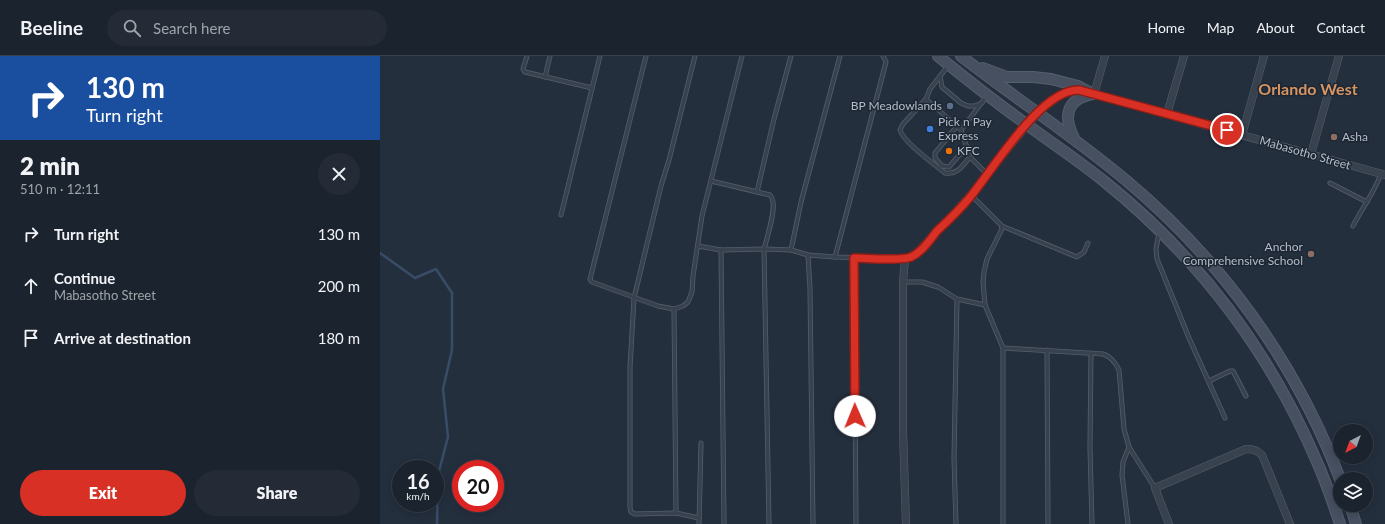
<!DOCTYPE html>
<meta charset="utf-8">
<style>
:root{--surface:#1b232e;--page:#242b36;--text:#f1f3f6;--muted:#a0a4aa;--line:#39404a;--accent:#d93025}
body{margin:0;font-family:Lato,sans-serif;background:var(--page);color:var(--text);height:100vh;display:flex;flex-direction:column;font-size:15px;white-space:nowrap}
*{box-sizing:border-box;margin:0}
p{font-size:13px;color:var(--muted)}
.icon{flex:none;width:22px;height:22px;fill:none;stroke:currentColor;stroke-width:2;stroke-linecap:round;stroke-linejoin:round}
.map{position:relative;flex:1;overflow:hidden}
.sheet{display:flex;flex-direction:column;background:var(--surface);width:380px}
.sheet>*{flex:none}
.top-card{background:#1a4fa0;color:#fff;overflow:hidden}
.needle{width:26px;rotate:221deg}
.fabs{position:absolute;left:953px;top:368px;display:grid;gap:8px}
.fabs a{display:grid;place-items:center;width:40px;height:40px;border-radius:50%;background:var(--surface);box-shadow:0 2px 10px #0003,0 0 0 1px var(--line);font-size:20px}
.speed{position:absolute;left:12px;top:404px;display:flex;gap:8px;font-size:20px;font-weight:700;text-align:center}
.speed>*{display:grid;place-content:center;width:52px;height:52px;border-radius:50%;background:var(--surface);box-shadow:0 2px 10px #0003,0 0 0 1px var(--line);line-height:1}
.speed small{font-size:10px;font-weight:400}
.speed .limit{border:6px solid #d22;background:#fff;color:#111}
.pin{position:absolute;display:grid;place-items:center;width:34px;height:34px;color:#fff;margin:-17px;border:2px solid #fff;border-radius:50%;box-shadow:0 1px 4px #0007}
.me{position:absolute;width:44px;margin:-22px;rotate:359deg;stroke-linejoin:round;filter:drop-shadow(0 0 3px #0008)}
.turn{display:flex;align-items:center;gap:14px;height:84px;padding:0 20px;font-size:18px}
.turn .icon{width:52px;height:52px;stroke-width:2.5}
.turn b{display:block;font-size:28px;line-height:34px}
.round{display:grid;place-items:center;flex:none;width:42px;height:42px;border-radius:21px;background:var(--page)}
.headline{display:flex;align-items:center;justify-content:space-between;height:68px;padding:0 20px}
h1{font-size:24px;font-weight:800;line-height:30px}
.action{display:flex;gap:8px;margin-top:auto;padding:8px 20px}
.action a{flex:1;height:46px;border-radius:24px;background:var(--accent);color:#fff;font-size:16px;font-weight:800;line-height:46px;text-align:center}
.action a+a{background:var(--page);color:var(--text)}
ul{padding:0;list-style:none}
li{display:flex;align-items:center;gap:12px;height:52px;padding:0 20px}
li div{flex:1}
li b{display:block;font-size:15px}
li em{font-style:normal}
header{display:flex;align-items:center;gap:24px;box-sizing:border-box;height:56px;padding:0 20px;background:var(--surface);border-bottom:1px solid var(--line)}
header strong{font-size:19px}
nav{display:flex;gap:22px;margin-inline-start:auto;font-size:14px}
.search{width:280px;height:36px;background:var(--page);display:flex;align-items:center;gap:10px;box-sizing:border-box;padding:0 14px;border-radius:22px;color:var(--muted);font-size:15px}
main{display:flex;flex:1;min-height:0}
.map>svg:first-child{display:block}
.lines{fill:none;stroke-linecap:round;stroke-linejoin:round}
.stream{stroke:#394c67;stroke-width:2.5}
.lane-casing{stroke:#565f6c;stroke-width:5}
.street-casing{stroke:#565f6c;stroke-width:8}
.secondary-casing{stroke:#565f6c;stroke-width:12}
.lane{stroke:#38414e;stroke-width:3.5}
.street{stroke:#38414e;stroke-width:7}
.secondary{stroke:#465061;stroke-width:10}
.route-casing{stroke:#8d1f18;stroke-width:10}
.route{stroke:#d93025;stroke-width:7}
.service-dot{fill:#5c6f8a;stroke:#1d2633;stroke-width:1.5}
.shop-dot{fill:#3f7fe0;stroke:#1d2633;stroke-width:1.5}
.education-dot{fill:#8d6e63;stroke:#1d2633;stroke-width:1.5}
.food-dot{fill:#e8710a;stroke:#1d2633;stroke-width:1.5}
.labels{text-anchor:middle;stroke-width:3;stroke-linejoin:round;paint-order:stroke}
.poi-label{font-size:12px;fill:#b4bcc9;stroke:#1d2633;text-anchor:start}
.street-label{font-size:12px;fill:#b4bcc9;stroke:#1d2633}
.district-label{font-size:16px;font-weight:bold;fill:#d59563;stroke:#1d2633}
</style>
<header>
<strong>Beeline</strong>
<div class="search"><svg class="icon" aria-label="search" viewBox="0 0 24 24"><circle cx="10" cy="10" r="6"/><path d="M15 15l6 6"/></svg>Search here</div>
<nav><a>Home</a><a>Map</a><a>About</a><a>Contact</a></nav>
</header>
<main>
<section class="sheet">
<div class="top-card">
<div class="turn"><svg class="icon" aria-label="right" viewBox="0 0 24 24"><path d="M7 20v-9h11M14 6l5 5-5 5"/></svg><div><b>130 m</b>Turn right</div></div>
</div>
<div class="headline"><div><h1>2 min</h1><p>510 m · 12:11</p></div><a class="round"><svg class="icon" aria-label="close" viewBox="0 0 24 24"><path d="M6 6l12 12M18 6L6 18"/></svg></a></div>
<ul>
<li><svg class="icon" aria-label="right" viewBox="0 0 24 24"><path d="M7 20v-9h11M14 6l5 5-5 5"/></svg><div><b>Turn right</b></div><em>130 m</em></li>
<li><svg class="icon" aria-label="ahead" viewBox="0 0 24 24"><path d="M12 20V5M6 11l6-6 6 6"/></svg><div><b>Continue</b><p>Mabasotho Street</p></div><em>200 m</em></li>
<li><svg class="icon" aria-label="arrive" viewBox="0 0 24 24"><path d="M6 21V4h12l-3 4 3 4H6"/></svg><div><b>Arrive at destination</b></div><em>180 m</em></li>
</ul>
<div class="action"><a>Exit</a><a>Share</a></div>
</section>
<div class="map">
<svg width="1005" height="468" viewBox="0 0 1005 468">
<rect width="100%" height="100%" fill="#242f3e"/>
<g class="lines">
<polyline class="stream" points="0,197 35,222 56,213 72,237 72,294 63,333 68,381 58,419 57,468"/>
<defs>
<g id="lane">
<polyline points="147,0 143,13 145,16 212,32"/>
<polyline points="266,0 210,223 212,226 278,250 294,253 303,250 308,246 312,236 313,220 322,160 362,0"/>
<polyline points="315,0 289,104 281,130 254,242 250,311 250,451 251,456 255,458 296,457 319,462"/>
<polyline points="568,10 550,33 546,43 581,74 590,101 607,118"/>
<polyline points="560,20 562,31 581,47 588,50 595,50 602,47"/>
<polyline points="165,21 170,0"/>
<path d="M546 43 523 68 520 74C523 86 554 108 565 117 578 119 582 110 590 101"/>
<polyline points="577,70 555,97 555,102 562,110 569,111 587,90"/>
<polyline points="581,74 606,41"/>
<path d="M331 125 390 139C399 147 387 181 384 193L389 468"/>
<polyline points="950,127 987,146"/>
<polyline points="377,136 394,63 411,0"/>
<polyline points="591,139 622,170 621,175 607,203 604,216 603,226 605,249 623,292 623,468"/>
<polyline points="181,159 220,0"/>
<polyline points="622,170 697,201 704,196 708,187"/>
<path d="M973 170C982 152 994 137 1001 118"/>
<polyline points="779,177 776,193 777,203 809,282 845,362"/>
<polyline points="318,190 341,194 384,193 411,194 428,199 455,201 525,203"/>
<polyline points="341,194 344,468"/>
<polyline points="411,194 421,146 460,0"/>
<polyline points="428,199 430,233 433,468"/>
<polyline points="455,201 505,10 506,6 503,0"/>
<polyline points="474,202 476,468"/>
<polyline points="523,226 542,226 558,231 577,243 605,249"/>
<polyline points="294,253 296,457"/>
<path d="M623 292 723 298C730 300 736 307 739 314L744 373 749 391 775 432"/>
<polyline points="667,294 668,468"/>
<polyline points="711,297 710,392 712,468"/>
<polyline points="829,325 850,315 853,315 866,340"/>
<polyline points="319,468 321,387"/>
<polyline points="576,468 574,402 577,243"/>
<polyline points="748,468 742,419 743,406 749,391"/>
</g>
<g id="street">
<polyline points="714,38 725,0"/>
<polyline points="787,58 804,0"/>
<polyline points="862,79 884,0"/>
<polyline points="931,98 959,0"/>
<polyline points="526,468 523,374 523,226 525,203 537,197 591,139 607,118 647,69 666,49 684,37 693,34 711,37 1005,119"/>
<path d="M789 468 775 432 866 393C873 393 877 394 882 399L910 468"/>
</g>
<g id="secondary">
<path d="M558 0C584 21 610 42 638 62 667 84 697 103 725 126 818 201 890 296 937 406 946 426 953 447 960 468"/>
<path d="M581 0C636 43 695 81 748 126 843 206 916 307 960 423"/>
<polyline points="603,12 627,21 653,21 671,23 698,30 711,37"/>
<path d="M695 84C683 62 685 43 713 38"/>
<polyline points="970,449 976,468"/>
</g>
</defs>
<use href="#lane" class="lane-casing"/>
<use href="#street" class="street-casing"/>
<use href="#secondary" class="secondary-casing"/>
<use href="#lane" class="lane"/>
<use href="#street" class="street"/>
<use href="#secondary" class="secondary"/>
</g>
<g class="lines">
<defs>
<path id="route" d="M475 360 474 202C485 202 523 205 531 201 542 196 550 184 557 175 569 164 581 152 591 140 614 112 661 33 699 34L847 74"/>
</defs>
<use href="#route" class="route-casing"/>
<use href="#route" class="route"/>
</g>
<circle class="service-dot" cx="570" cy="50" r="4"/>
<circle class="shop-dot" cx="550" cy="73" r="4"/>
<g class="education-dot">
<circle cx="954" cy="81" r="4"/>
<circle cx="931" cy="198" r="4"/>
</g>
<circle class="food-dot" cx="569" cy="95" r="4"/>
<g class="labels">
<g class="poi-label">
<text x="562" y="54" text-anchor="end">BP Meadowlands</text>
<text x="558" y="70">Pick n Pay<tspan x="558" dy="14">Express</tspan></text>
<text x="962" y="85">Asha</text>
<text x="577" y="99">KFC</text>
<text x="923" y="195" text-anchor="end">Anchor<tspan x="923" dy="14">Comprehensive School</tspan></text>
</g>
<g class="street-label">
<text transform="translate(925 97) rotate(16)" y="4">Mabasotho Street</text>
</g>
<g class="district-label">
<text x="928" y="39">Orlando West</text>
</g>
</g>
</svg>
<div class="fabs">
<a><svg class="needle" viewBox="-14 -14 28 28"><path d="M0-13l5 13h-10z" fill="#e53935"/><path d="M0 13l5-13h-10z" fill="#a0a4aa"/></svg></a>
<a><svg class="icon" aria-label="layers" viewBox="0 0 24 24"><path d="M12 4l9 5-9 5-9-5zM3 14l9 5 9-5"/></svg></a>
</div>
<div class="speed"><div>16<small>km/h</small></div><div class="limit">20</div></div>
<div class="pin" style="left:847px;top:74px;background:#d93025"><svg class="icon" aria-label="arrive" viewBox="0 0 24 24"><path d="M6 21V4h12l-3 4 3 4H6"/></svg></div>
<svg class="me" style="left:475px;top:360px" viewBox="-20 -20 40 40"><circle r="19" fill="#fff"/><path d="M0-13L10 11 0 6-10 11z" fill="#d93025"/></svg>
</div>
</main>
